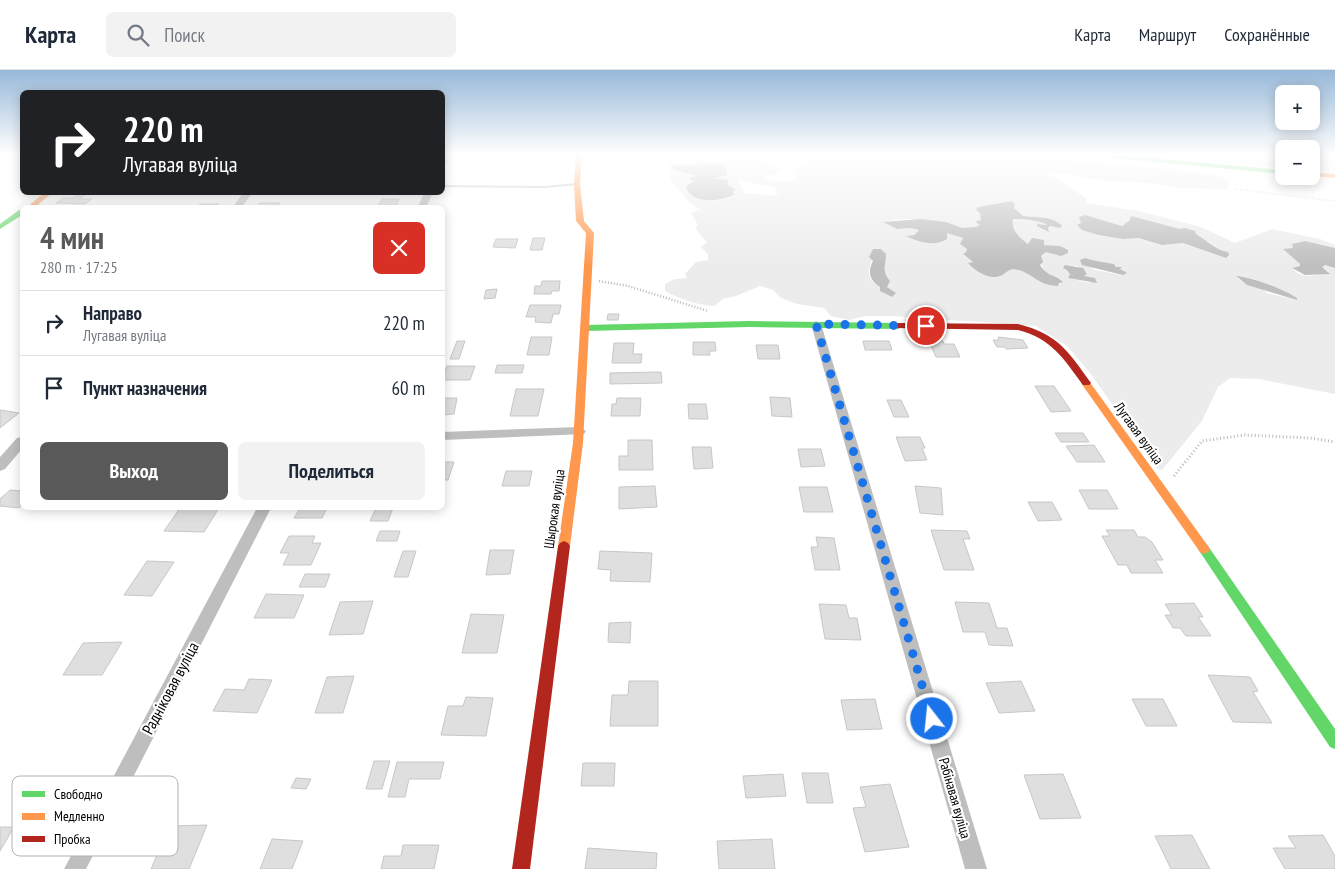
<!DOCTYPE html>
<html lang="ru">
<meta charset="utf-8">
<style>
:root{--surface:#fff;--page:#f2f2f3;--text:#1f2937;--muted:#747a83;--line:#e0e1e3;--accent:#595959}
body{margin:0;font-family:"PT Sans Narrow",sans-serif;background:var(--page);color:var(--text);height:100vh;display:flex;flex-direction:column;font-size:19px;white-space:nowrap}
*{box-sizing:border-box;margin:0}
p{font-size:16px;color:var(--muted)}
.icon{flex:none;width:28px;height:28px;fill:none;stroke:currentColor;stroke-width:2;stroke-linecap:round;stroke-linejoin:round}
.map{position:relative;flex:1;overflow:hidden}
.drawer{position:absolute;left:20px;top:135px;width:425px;height:305px;display:flex;flex-direction:column;background:var(--surface);border-radius:8px;box-shadow:0 2px 12px #0003}
.drawer>*{flex:none}
.guide{position:absolute;left:20px;top:20px;width:425px;height:105px;border-radius:8px;box-shadow:0 2px 12px #0003;background:#202124;color:#fff;overflow:hidden}
.buttons{position:absolute;left:1275px;top:15px;display:grid;gap:10px}
.buttons a{display:grid;place-items:center;width:45px;height:45px;border-radius:8px;background:var(--surface);box-shadow:0 2px 12px #0003;font-size:25px}
.pin{position:absolute;display:grid;place-items:center;width:42px;height:42px;color:#fff;margin:-21px;border:2px solid #fff;border-radius:50%;box-shadow:0 1px 5px #0007}
.me{position:absolute;width:55px;margin:-28px;rotate:344deg;stroke-linejoin:round;filter:drop-shadow(0 0 4px #0008)}
.turn{display:flex;align-items:center;gap:18px;height:105px;padding:0 20px;font-size:22px}
.turn .icon{width:65px;height:65px;stroke-width:2.5}
.turn b{display:block;font-size:35px;line-height:42px}
.round{display:grid;place-items:center;flex:none;width:52px;height:52px;border-radius:8px;background:var(--page)}
.summary{display:flex;align-items:center;justify-content:space-between;height:85px;padding:0 20px}
h1{font-size:30px;font-weight:600;line-height:38px;color:var(--accent)}
.button{display:flex;gap:10px;margin-top:auto;padding:10px 20px}
.button a{flex:1;height:58px;border-radius:8px;background:var(--accent);color:#fff;font-size:20px;font-weight:600;line-height:58px;text-align:center}
.button a+a{background:var(--page);color:var(--text)}
ul{padding:0;list-style:none}
li{display:flex;align-items:center;gap:15px;height:65px;padding:0 20px;border-top:1px solid var(--line)}
li div{flex:1}
li b{display:block;font-size:19px}
li em{font-style:normal}
header{display:flex;align-items:center;gap:30px;box-sizing:border-box;height:70px;padding:0 25px;background:var(--surface);border-bottom:1px solid var(--line)}
header strong{font-size:24px}
nav{display:flex;gap:28px;margin-inline-start:auto;font-size:18px}
.search{width:350px;height:45px;background:var(--page);display:flex;align-items:center;gap:12px;box-sizing:border-box;padding:0 18px;border-radius:8px;color:var(--muted);font-size:19px}
.map>svg:first-child{display:block}
.green{fill:#ececec;fill-rule:evenodd}
.water{fill:#bfbfbf}
.building{fill:#dfdfdf;stroke:#c7c7c7}
.lines{fill:none;stroke-linecap:round;stroke-linejoin:round}
.path-far2{stroke:#b9b9b9;stroke-width:2;stroke-dasharray:0.5 2;stroke-linecap:butt}
.path-far1{stroke:#b9b9b9;stroke-width:2.5;stroke-dasharray:1 2;stroke-linecap:butt}
.path{stroke:#b9b9b9;stroke-width:3;stroke-dasharray:1 2.5;stroke-linecap:butt}
.lane{fill:#bebebe;fill-rule:evenodd}
.street{fill:#bebebe;fill-rule:evenodd}
.fast{fill:#63d668;fill-rule:evenodd}
.slow{fill:#ff974d;fill-rule:evenodd}
.jam{fill:#b3261e;fill-rule:evenodd}
.route{stroke:#1a73e8;stroke-width:9;stroke-dasharray:0 16.2}
.labels{text-anchor:middle;stroke-width:4.5;stroke-linejoin:round;paint-order:stroke}
.street-label{font-size:14px;fill:#000;stroke:#fff}
.near-street-label{font-size:16px;fill:#000;stroke:#fff}
.key{fill:#fff;stroke:#b2b2b2;stroke-width:1}
.key-label{font-size:14px;fill:#000}
</style>
<header>
<strong>Карта</strong>
<div class="search"><svg class="icon" aria-label="search" viewBox="0 0 24 24"><circle cx="10" cy="10" r="6"/><path d="M15 15l6 6"/></svg>Поиск</div>
<nav><a>Карта</a><a>Маршрут</a><a>Сохранённые</a></nav>
</header>
<div class="map">
<svg width="1335" height="799" viewBox="0 0 1335 799">
<rect width="100%" height="100%" fill="#fff"/>
<g class="green">
<path d="M712 84H742L758 88 766 95 782 99 775 105H764L767 109 778 112 795 110 797 105 796 100 803 96 814 94 813 92 790 87 784 84H996L1167 99 1221 106 1230 113 1228 119 1182 118 1140 112 1102 111 1065 103H1042L1057 108 1087 129 1086 133 1139 141 1201 157 1235 173 1272 159 1320 169 1335 175V178L1305 171 1293 178 1284 180 1300 194V196L1292 198C1301 210 1317 205 1329 202L1323 199 1322 197 1324 195 1335 198V324L1259 309 1230 308 1218 317 1202 351 1162 400 1157 399 1091 304 1067 276 1036 256 893 246H866L849 250 831 246 824 238 797 234 781 228 773 220 760 216 736 226 723 229 714 236C696 235 680 229 665 221V214L675 209 687 208 685 204 696 192 708 190V184L701 177 707 172 695 158 698 155 691 143 698 140 703 142 687 130 670 109 669 92 689 89 723 92ZM705 92 723 94 712 108 728 110 727 114 735 124C721 134 706 130 692 126L686 116 699 106 685 102ZM737 110 775 117 777 125 780 126 745 123ZM1012 131 1015 134 1014 138 1023 146C1035 148 1049 145 1059 153L1060 158 1050 156 1048 158 1038 154 1048 155 1045 152 1013 149C1011 162 1019 167 1029 174L1032 168 1043 175 1060 176 1052 182H1046L1041 186C1040 201 1048 206 1061 209L1059 215 1018 200 1008 199 1004 203 968 193 974 192 963 185 967 182 963 168 947 163V169L925 172 907 166 913 165 919 160 911 158 897 159 884 152C894 149 912 148 923 150 938 152 966 164 980 155L975 153 982 150 978 137ZM1084 145 1122 156 1130 150 1139 149 1195 164 1223 181 1226 188 1183 173 1162 175 1081 153ZM873 179 884 191 887 217 892 221C882 218 868 214 869 200 870 194 873 192 871 185ZM1085 188C1095 191 1104 192 1114 194L1116 197H1120L1121 201 1126 203 1122 205 1095 200 1082 192ZM1065 195 1078 196 1087 203 1083 205 1088 208 1090 213 1068 208 1070 204ZM1236 206C1254 206 1282 220 1297 230L1267 223C1259 214 1244 217 1236 206Z"/>
<polygon points="1145,84 1284,85 1284,97"/>
<polygon points="1311,88 1335,90 1335,102 1311,100"/>
</g>
<g class="water">
<path d="M698 92 723 94 726 97 727 105 714 108 729 110 727 114 736 120 732 122 735 124C723 132 689 135 686 116L694 111 690 109V107L698 106 674 100 672 97 673 95H693Z"/>
<path d="M1012 131 1015 134 1014 138 1023 146C1037 148 1052 145 1062 156L1060 158 1050 156 1048 158 1049 162 1037 156V154L1047 155C1044 151 1020 149 1013 149 1011 161 1019 167 1028 174L1032 168 1044 170V175L1060 176 1068 180V183L1061 186 1046 182 1041 186 1043 192 1040 195C1050 209 1054 203 1063 212L1059 213 1058 216C1037 215 1034 204 1018 200 1009 197 1007 203 1000 206 989 210 975 201 968 193L973 192 963 184 966 182 967 179 960 174 963 168 947 163V169C934 177 919 172 906 166L914 165 919 160 911 158 897 159 883 152 920 149 946 152 962 158 976 157 980 155 975 152 981 150 980 143 976 140 978 137Z"/>
<path d="M1085 145 1122 156 1130 150 1131 146 1180 159 1185 158 1195 161 1196 164C1206 170 1216 180 1228 182L1229 185 1226 188 1183 173 1162 175 1138 168 1123 169 1099 165 1082 160 1077 155 1081 153 1079 147Z"/>
<polygon points="1305,171 1335,178 1335,198 1325,195 1322,197 1330,204 1305,205 1292,198 1300,196 1300,194 1283,179 1293,178 1292,174"/>
<path d="M873 179H881L886 184C886 195 881 200 890 211L887 217 896 223 892 227 880 221V217C870 210 867 203 873 191L869 187Z"/>
<path d="M1085 188C1095 191 1104 192 1114 194L1116 197H1122L1120 199 1127 203 1123 205 1082 195 1080 190Z"/>
<polygon points="1065,195 1083,198 1087,204 1084,206 1095,208 1097,213 1068,208 1070,204 1067,200 1063,198"/>
<path d="M1236 206C1252 207 1283 219 1297 228V230L1247 215Z"/>
</g>
<g class="building">
<polygon points="80,123 88,123 79,129 92,129 85,134 56,133 63,128 73,128"/>
<polygon points="382,129 399,129 395,138 377,138"/>
<polygon points="260,133 280,133 276,138 256,138"/>
<polygon points="200,134 219,134 216,138 196,138"/>
<polygon points="533,168 545,168 542,180 530,180"/>
<polygon points="496,169 518,169 515,178 493,177"/>
<polygon points="542,211 560,211 559,221 552,221 551,224 534,224 535,216 541,216"/>
<polygon points="497,219 495,228 484,229 486,220"/>
<polygon points="530,235 561,235 559,244 553,244 551,253 535,252 536,247 526,247"/>
<polygon points="608,244 619,244 618,250 607,250"/>
<polygon points="531,267 552,267 549,285 527,285"/>
<polygon points="998,267 1023,270 1028,278 1006,279 1005,277 997,277 993,270 999,270"/>
<polygon points="457,271 465,271 459,289 450,289"/>
<polygon points="863,271 889,271 892,280 865,280"/>
<polygon points="929,271 943,271 944,274 954,274 960,287 936,287"/>
<polygon points="693,272 715,272 716,281 709,281 710,285 693,285"/>
<polygon points="614,273 634,273 633,284 642,284 641,293 612,293"/>
<polygon points="756,275 778,275 780,289 758,289"/>
<polygon points="497,295 524,295 522,303 495,303"/>
<polygon points="447,296 475,296 470,310 442,310"/>
<polygon points="661,302 662,313 610,314 610,303"/>
<polygon points="1035,316 1054,316 1071,341 1051,342"/>
<polygon points="516,319 544,319 538,346 510,346"/>
<polygon points="770,327 790,328 792,347 772,346"/>
<polygon points="442,328 457,328 454,344 442,345"/>
<polygon points="617,328 641,328 640,346 611,346 612,334 616,334"/>
<polygon points="887,330 901,330 909,347 894,347"/>
<polygon points="688,334 706,334 708,349 689,349"/>
<polygon points="0,340 19,343 0,358"/>
<polygon points="1055,363 1083,363 1089,372 1061,372"/>
<polygon points="896,367 920,367 925,378 922,378 927,390 905,391"/>
<polygon points="628,370 652,370 653,400 619,400 619,386 628,386"/>
<polygon points="1094,375 1105,392 1077,392 1066,376"/>
<polygon points="692,377 711,377 713,398 694,399"/>
<polygon points="798,379 821,379 825,396 801,397"/>
<polygon points="442,392 454,392 448,410 442,410"/>
<polygon points="506,401 532,401 529,416 502,416"/>
<polygon points="655,416 657,437 619,439 619,417"/>
<polygon points="915,416 941,418 943,445 920,443"/>
<polygon points="799,417 827,417 833,442 804,442"/>
<polygon points="10,420 22,421 22,435 19,438 0,436 0,429"/>
<polygon points="1079,420 1107,420 1118,439 1089,439"/>
<polygon points="1028,432 1052,432 1062,450 1038,451"/>
<polygon points="180,438 219,438 204,462 164,461"/>
<polygon points="300,438 327,438 322,448 294,448"/>
<polygon points="376,438 393,438 388,451 370,451"/>
<polygon points="931,460 967,461 970,469 963,469 974,500 944,500"/>
<polygon points="1106,460 1134,460 1138,467 1145,467 1152,472 1163,490 1155,490 1163,503 1131,503 1127,495 1118,495 1102,466 1110,466"/>
<polygon points="380,461 400,461 397,471 376,471"/>
<polygon points="289,466 315,466 312,473 321,473 311,495 283,495 289,483 280,483"/>
<polygon points="816,467 834,468 840,500 815,500 811,477 818,477"/>
<polygon points="490,480 514,480 510,504 486,505"/>
<polygon points="403,481 416,481 408,507 394,507"/>
<polygon points="600,481 652,483 650,512 610,511 611,500 598,499"/>
<polygon points="147,491 174,492 152,526 124,525"/>
<polygon points="305,504 330,504 325,517 299,517"/>
<polygon points="266,524 304,525 294,548 254,548"/>
<polygon points="373,531 363,564 329,565 340,532"/>
<polygon points="955,532 989,533 997,558 1007,558 1013,576 989,575 985,562 963,562"/>
<polygon points="1194,533 1203,547 1198,547 1211,566 1186,566 1180,558 1173,558 1165,545 1172,545 1165,534"/>
<polygon points="819,534 846,535 849,548 857,548 861,570 825,569"/>
<polygon points="471,544 504,545 497,583 462,583"/>
<polygon points="631,552 630,573 608,572 609,553"/>
<polygon points="122,572 102,605 63,605 83,573"/>
<polygon points="1208,605 1250,607 1258,621 1253,622 1272,653 1233,652"/>
<polygon points="354,606 343,643 315,643 327,607"/>
<polygon points="249,609 272,610 257,643 213,641 225,619 244,620"/>
<polygon points="629,611 658,611 658,656 610,656 612,625 628,625"/>
<polygon points="1021,611 1035,641 999,643 986,613"/>
<polygon points="466,627 493,628 486,666 441,665 448,636 463,636"/>
<polygon points="875,629 882,659 847,660 841,630"/>
<polygon points="1132,629 1163,629 1177,656 1146,656"/>
<polygon points="374,691 390,691 382,719 366,719"/>
<polygon points="397,692 444,692 440,709 409,709 405,727 388,727"/>
<polygon points="583,693 615,693 614,716 581,716"/>
<polygon points="802,703 828,703 833,733 807,733"/>
<polygon points="783,704 786,726 746,728 743,706"/>
<polygon points="1063,704 1081,748 1040,749 1024,705"/>
<polygon points="296,708 311,709 306,719 291,718"/>
<polygon points="890,714 909,777 865,782 853,738 866,737 860,717"/>
<polygon points="207,755 189,799 151,799 169,756"/>
<polygon points="0,757 14,757 0,781"/>
<polygon points="1192,765 1210,799 1171,799 1155,766"/>
<polygon points="1323,765 1335,786 1335,799 1285,799 1273,778 1296,778 1288,766"/>
<polygon points="272,769 303,771 292,799 260,799"/>
<polygon points="772,769 775,799 719,799 717,771"/>
<polygon points="403,775 439,775 434,799 381,799 384,786 401,786"/>
<polygon points="588,778 657,783 656,799 585,799"/>
</g>
<g class="lines">
<polyline class="path-far2" points="1235,119 1335,131"/>
<polyline class="path-far1" points="599,211 628,216 708,241"/>
<polyline class="path" points="1174,406 1202,371 1245,365 1310,368 1335,372"/>
<polygon class="lane" points="577,113 578,113 578,115 544,118 442,117 442,115 544,116"/>
<g class="street">
<polygon points="443,84 451,84 446,94 442,96"/>
<polygon points="244,122 253,122 241,138 232,138"/>
<polygon points="425,122 433,122 426,138 417,138"/>
<polygon points="816,251 821,254 987,799 965,799 811,254"/>
<polygon points="579,357 586,361 584,364 442,370 442,362"/>
<polygon points="22,367 22,379 5,399 0,401 0,387 17,368"/>
<polygon points="257,438 271,438 86,799 64,799"/>
</g>
<g class="fast">
<polygon points="1088,84 1110,84 1284,100 1284,104 1091,86"/>
<polygon points="19,140 22,140 22,145 0,159 0,154"/>
<polygon points="749,251 898,253 903,256 898,259 749,257 585,261 580,258 585,255"/>
<polygon points="1204,474 1208,476 1335,659 1335,679 1330,677 1198,479 1200,476"/>
</g>
<g class="slow">
<polygon points="576,84 582,84 580,114 584,151 594,163 583,373 570,476 568,479 560,479 558,476 573,373 586,163 576,151 574,114"/>
<polygon points="1311,102 1335,104 1335,108 1311,106"/>
<polygon points="45,122 53,122 34,138 26,138"/>
<polygon points="1086,310 1089,311 1208,476 1210,479 1208,482 1204,484 1200,482 1081,313"/>
</g>
<g class="jam">
<path d="M898 253 1018 254C1058 264 1068 281 1091 313L1089 315H1083C1063 288 1052 269 1018 260L895 258V254Z"/>
<polygon points="564,471 568,473 570,476 530,799 512,799 558,476 560,473"/>
</g>
</g>
<linearGradient id="sky" x2="0" y2="1"><stop stop-color="#97b8d8"/><stop offset="0.43" stop-color="#fff"/><stop offset="1" stop-color="#fff" stop-opacity="0"/></linearGradient>
<rect width="1335" height="196" fill="url(#sky)"/>
<g class="lines">
<polyline class="route" points="926,256 816,254 932,649"/>
</g>
<g class="labels">
<g class="street-label">
<text transform="translate(1139 363) rotate(54)" y="5">Лугавая вуліца</text>
<text transform="translate(554 439) rotate(-82)" y="5">Шырокая вуліца</text>
<text transform="translate(955 728) rotate(74)" y="5">Рабінавая вуліца</text>
</g>
<g class="near-street-label">
<text transform="translate(170 618) rotate(-62)" y="6">Радніковая вуліца</text>
</g>
</g>
<rect x="12" y="706" width="166" height="80" rx="8" class="key"/>
<rect x="22" y="721" width="23" height="6" fill="#63d668"/>
<rect x="22" y="743" width="23" height="7" fill="#ff974d"/>
<rect x="22" y="766" width="23" height="6" fill="#b3261e"/>
<g class="key-label">
<text x="54" y="729">Свободно</text>
<text x="54" y="751">Медленно</text>
<text x="54" y="774">Пробка</text>
</g>
</svg>
<div class="buttons">
<a>+</a>
<a>−</a>
</div>
<div class="pin" style="left:926px;top:256px;background:#d93025"><svg class="icon" aria-label="arrive" viewBox="0 0 24 24"><path d="M6 21V4h12l-3 4 3 4H6"/></svg></div>
<svg class="me" style="left:932px;top:649px" viewBox="-20 -20 40 40"><circle r="17" fill="#1a73e8" stroke="#fff" stroke-width="3"/><path d="M0-11L8 9 0 5-8 9z" fill="#fff"/></svg>
<div class="guide">
<div class="turn"><svg class="icon" aria-label="right" viewBox="0 0 24 24"><path d="M7 20v-9h11M14 6l5 5-5 5"/></svg><div><b>220 m</b>Лугавая вуліца</div></div>
</div>
<section class="drawer">
<div class="summary"><div><h1>4 мин</h1><p>280 m · 17:25</p></div><a class="round" style="background:#d93025;color:#fff"><svg class="icon" aria-label="close" viewBox="0 0 24 24"><path d="M6 6l12 12M18 6L6 18"/></svg></a></div>
<ul>
<li><svg class="icon" aria-label="right" viewBox="0 0 24 24"><path d="M7 20v-9h11M14 6l5 5-5 5"/></svg><div><b>Направо</b><p>Лугавая вуліца</p></div><em>220 m</em></li>
<li><svg class="icon" aria-label="arrive" viewBox="0 0 24 24"><path d="M6 21V4h12l-3 4 3 4H6"/></svg><div><b>Пункт назначения</b></div><em>60 m</em></li>
</ul>
<div class="button"><a>Выход</a><a>Поделиться</a></div>
</section>
</div>
